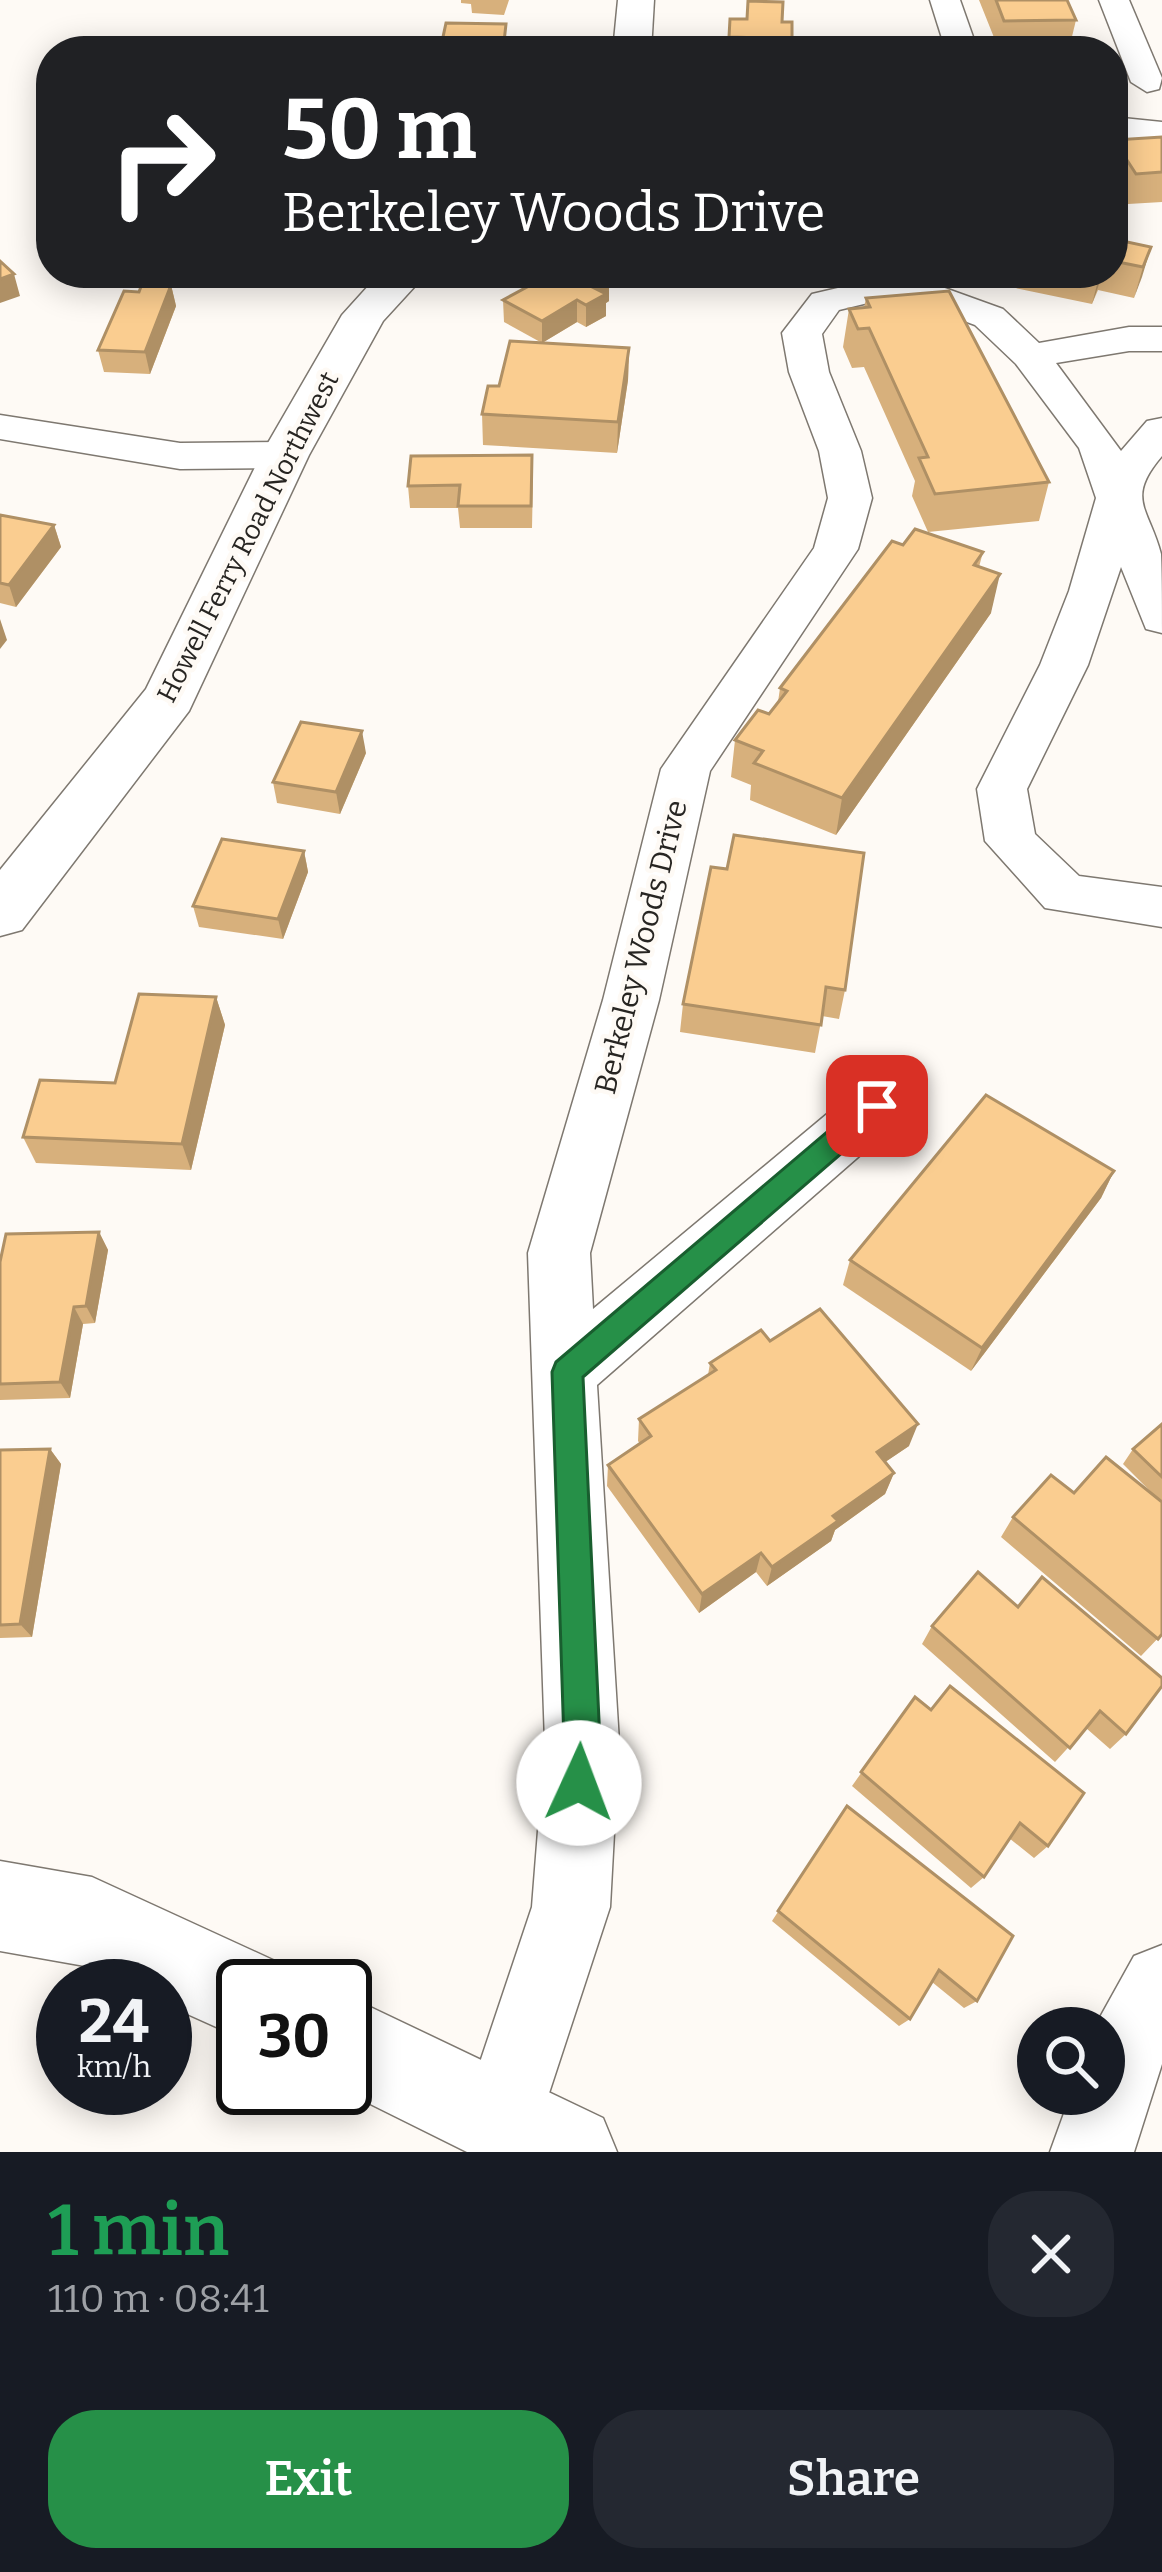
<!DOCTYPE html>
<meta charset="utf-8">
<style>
:root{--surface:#171b24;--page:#242831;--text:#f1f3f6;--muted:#9ea1a6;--accent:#269048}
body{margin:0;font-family:Bitter,serif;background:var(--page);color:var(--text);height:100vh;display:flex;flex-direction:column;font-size:45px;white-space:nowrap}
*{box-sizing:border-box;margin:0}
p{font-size:39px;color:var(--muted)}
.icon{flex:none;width:66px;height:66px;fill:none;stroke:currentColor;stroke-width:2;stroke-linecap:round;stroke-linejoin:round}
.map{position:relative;height:2152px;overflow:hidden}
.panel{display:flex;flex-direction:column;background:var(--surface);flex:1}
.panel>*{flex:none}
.hud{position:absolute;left:36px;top:36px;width:1092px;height:252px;border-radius:48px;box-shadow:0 6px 30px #0003;background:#202124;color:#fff;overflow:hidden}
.buttons{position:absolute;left:1017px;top:2007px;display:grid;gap:24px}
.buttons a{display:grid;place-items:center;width:108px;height:108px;border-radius:50%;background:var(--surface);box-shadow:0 6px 30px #0003;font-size:60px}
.speed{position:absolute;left:36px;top:1959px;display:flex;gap:24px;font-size:60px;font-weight:700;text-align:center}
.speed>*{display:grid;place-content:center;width:156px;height:156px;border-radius:50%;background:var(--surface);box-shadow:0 6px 30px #0003;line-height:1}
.speed small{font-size:30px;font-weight:400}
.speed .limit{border:6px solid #111;border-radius:18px;background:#fff;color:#111}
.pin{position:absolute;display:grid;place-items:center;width:102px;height:102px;color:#fff;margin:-51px;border-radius:24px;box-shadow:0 6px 18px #0006}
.me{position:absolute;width:132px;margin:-66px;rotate:2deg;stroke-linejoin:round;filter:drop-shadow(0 0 9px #0008)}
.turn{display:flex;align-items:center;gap:42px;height:252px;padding:0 48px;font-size:54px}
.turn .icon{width:156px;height:156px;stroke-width:2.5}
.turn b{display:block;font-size:84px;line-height:102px}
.round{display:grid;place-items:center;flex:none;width:126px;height:126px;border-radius:48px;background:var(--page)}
.headline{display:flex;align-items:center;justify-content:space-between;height:204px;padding:0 48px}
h1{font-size:72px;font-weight:600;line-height:90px;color:#1e9e55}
.cta{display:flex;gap:24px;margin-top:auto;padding:24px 48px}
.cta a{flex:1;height:138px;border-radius:48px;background:var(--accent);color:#fff;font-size:48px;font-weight:600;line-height:138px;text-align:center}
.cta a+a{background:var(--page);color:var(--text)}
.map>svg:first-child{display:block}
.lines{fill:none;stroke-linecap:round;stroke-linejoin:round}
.minor-casing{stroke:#7e7870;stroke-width:3}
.tertiary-casing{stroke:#7e7870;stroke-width:3}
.minor{fill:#fff;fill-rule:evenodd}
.tertiary{fill:#fff;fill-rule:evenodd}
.wall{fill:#d7b07c}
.shaded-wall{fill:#af9065}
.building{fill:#facd90;stroke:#af9065;stroke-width:3}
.route{fill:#269048;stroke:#195e2f;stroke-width:3}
.labels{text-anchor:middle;stroke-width:9;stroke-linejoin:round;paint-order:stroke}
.far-street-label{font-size:27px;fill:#272522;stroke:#fefaf5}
.street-label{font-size:30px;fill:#272522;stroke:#fefaf5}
</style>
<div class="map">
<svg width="1162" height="2152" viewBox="0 0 1162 2152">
<rect width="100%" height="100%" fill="#fefaf5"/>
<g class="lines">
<defs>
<g id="minor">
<polygon points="930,0 960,0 978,51 946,51"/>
<polygon points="1099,0 1129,0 1162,78 1159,89 1147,92 1131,82"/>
<polygon points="1113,117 1162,122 1162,142 1113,137"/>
<path d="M868 281 942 287 1003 309 1039 343 1129 327H1162V351H1129L1056 363 1121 451 1147 421 1162 418V456C1125 499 1149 508 1161 554 1162 578 1162 609 1162 633L1146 629 1121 567 1088 665 1027 789 1035 834 1079 876 1162 887V927L1045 908 985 841 977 789 1040 665 1069 591 1096 498 1079 448 1016 364 975 325 924 306 868 303 839 310 822 334 829 372 861 451 872 498 858 549 710 771 659 1000 590 1253 593 1309 857 1089 877 1082 897 1089 906 1106 897 1123 597 1385 619 1742 610 1907 532 2145C511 2152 495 2152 474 2145L462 2116 532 1907 545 1742 528 1253 603 1000 661 769 814 548 828 498 819 451 789 372 782 333 812 294Z"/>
<polygon points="0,415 180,443 285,442 300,446 306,455 300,464 285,468 180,469 0,439"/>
<polygon points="1162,1945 1162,2064 1134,2152 1050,2152 1071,2094 1104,2094 1104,2028 1094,2028 1134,1956"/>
</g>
<g id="tertiary">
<polygon points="618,0 654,0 651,51 613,51"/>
<polygon points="380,273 427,273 383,321 309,455 189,711 22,930 0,936 0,870 146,689 261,455 342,315"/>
<polygon points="0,1861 92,1877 275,1961 286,1986 243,1986 243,2039 165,2004 165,1986 128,1986 85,1966 0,1951"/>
<polygon points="345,1995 603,2118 617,2152 467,2152 338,2088 345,2088"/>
</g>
</defs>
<use href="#minor" class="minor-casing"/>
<use href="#tertiary" class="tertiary-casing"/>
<use href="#minor" class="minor"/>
<use href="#tertiary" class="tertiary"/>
</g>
<g class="wall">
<polygon points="461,0 509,0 504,15 472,13 471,4 461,3"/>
<polygon points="979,0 1067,0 1076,20 1069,49 999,50"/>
<polygon points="730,19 792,22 791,51 728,51"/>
<polygon points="1162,137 1162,202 1128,204 1113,181 1114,140"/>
<polygon points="1113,239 1151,247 1134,298 1098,290 1092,304 977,280 978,273 1113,273"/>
<polygon points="171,285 176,306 150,374 104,372 98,350 139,292"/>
<polygon points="866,298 1049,482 1039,521 928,532 912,496 915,481 864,367 852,368 843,347 849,309 864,308"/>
<polygon points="503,300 609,301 606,303 606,316 586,327 577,322 542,343 504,322"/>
<polygon points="629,348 628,380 617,453 483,445 482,414 499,386"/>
<polygon points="533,477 532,528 460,528 458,508 410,508 408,486"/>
<polygon points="0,515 54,525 61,547 16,607 0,603"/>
<polygon points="903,545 983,552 979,567 991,613 836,835 750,800 751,785 731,777 735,740 769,714 778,702 780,688"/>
<polygon points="366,753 340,814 277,803 273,782"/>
<polygon points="304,851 308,872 283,939 199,927 193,906"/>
<polygon points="711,867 845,990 839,1019 822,1016 815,1053 680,1032 683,1004"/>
<polygon points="216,997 225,1025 191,1170 36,1163 23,1137 115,1083"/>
<polygon points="1114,1171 1101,1198 971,1371 843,1285 850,1260"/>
<polygon points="99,1232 108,1250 95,1323 83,1324 70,1398 0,1400 0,1262"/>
<polygon points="770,1341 909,1446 885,1462 894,1473 885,1494 835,1530 831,1541 767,1586 756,1572 699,1613 607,1486 608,1465 640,1444 638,1441 639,1419 708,1375 710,1363"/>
<polygon points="1162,1424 1162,1634 1141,1656 1001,1537 1013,1517 1074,1493 1155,1496 1123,1464 1133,1449"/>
<polygon points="50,1449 61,1464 32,1637 0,1638 0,1450"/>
<polygon points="978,1572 1126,1734 1110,1749 1086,1728 1055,1762 922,1644 932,1626"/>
<polygon points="915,1697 1048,1846 1034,1858 1009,1838 984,1877 971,1888 852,1786"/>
<polygon points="847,1806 977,2001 964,2008 932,1982 910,2019 899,2026 772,1921"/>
</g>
<g class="shaded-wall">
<polygon points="1151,247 1142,277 1134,298 1143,267"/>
<polygon points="1100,273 1103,273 1092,304"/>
<polygon points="14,274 20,296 0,303 0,279"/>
<polygon points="609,279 609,301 606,303 606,316 586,327 586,305 594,288"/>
<polygon points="171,285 176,306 150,374 145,352"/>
<polygon points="577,300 577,322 542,343 542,321"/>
<polygon points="629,348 628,380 617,453 618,422"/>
<polygon points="54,525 61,547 16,607 9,585"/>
<polygon points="1000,574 991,613 836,835 842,798"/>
<polygon points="0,619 7,640 0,649"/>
<polygon points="362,731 366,753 340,814 336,792"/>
<polygon points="304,851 308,872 283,939 278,919"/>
<polygon points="216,997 225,1025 191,1170 182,1144"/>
<polygon points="1114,1171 1101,1198 971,1371 982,1348"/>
<polygon points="99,1232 108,1250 95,1323 86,1306"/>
<polygon points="74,1307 83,1324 70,1398 60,1382"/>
<polygon points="918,1424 909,1446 869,1473 877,1452"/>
<polygon points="50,1449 61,1464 32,1637 20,1624"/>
<polygon points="894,1473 885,1494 835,1530 831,1541 767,1586 772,1567 833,1516"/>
<polygon points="761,1553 756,1572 699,1613 702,1594"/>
</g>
<g class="building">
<polygon points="996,0 1067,0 1076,20 1004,21"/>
<polygon points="748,1 783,2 782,22 792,22 792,39 729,37 730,19 747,19"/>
<polygon points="446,23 506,24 503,51 440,51"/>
<polygon points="1162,137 1162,172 1136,174 1114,140"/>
<polygon points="1113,239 1151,247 1143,267 1113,261"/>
<polygon points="0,261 14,274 0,279"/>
<polygon points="553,273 597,273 609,279 594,288 606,294 586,305 577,300 542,321 503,300"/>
<polygon points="142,284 171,285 145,352 98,350 124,291 139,292"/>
<polygon points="949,291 1049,482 935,494 919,458 928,457 869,328 858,329 849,309 870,307 866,298"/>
<polygon points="510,341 629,348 618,422 482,414 488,386 499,386"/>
<polygon points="532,455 531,506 458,506 460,485 408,486 411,456"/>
<polygon points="0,515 54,525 9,585 0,583"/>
<polygon points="915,529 983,552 974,565 1000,574 842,798 754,763 763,751 735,740 758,710 769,714 787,691 780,688 892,541 903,545"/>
<polygon points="301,722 362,731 336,792 273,782"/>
<polygon points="734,835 864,853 845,990 826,987 821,1025 683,1004 711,867 727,869"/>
<polygon points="222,839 304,851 278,919 193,906"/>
<polygon points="139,994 216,997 182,1144 23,1137 40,1080 115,1083"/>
<polygon points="986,1095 1114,1171 982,1348 850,1260"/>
<polygon points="99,1232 86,1306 74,1307 60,1382 0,1384 0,1262 6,1234"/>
<polygon points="820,1309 918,1424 877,1452 894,1473 833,1516 838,1521 772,1567 761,1553 702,1594 608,1465 651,1436 639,1419 716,1370 710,1363 761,1330 770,1341"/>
<polygon points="1162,1424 1162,1477 1133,1449"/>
<polygon points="50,1449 20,1624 0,1625 0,1450"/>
<polygon points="1106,1457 1162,1502 1162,1634 1158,1639 1013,1517 1051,1475 1074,1493"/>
<polygon points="978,1572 1018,1607 1042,1577 1162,1678 1162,1686 1126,1734 1100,1711 1070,1748 932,1626"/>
<polygon points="950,1686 1084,1793 1048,1846 1020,1823 984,1877 861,1772 915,1697 931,1710"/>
<polygon points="847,1806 1013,1936 977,2001 939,1970 910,2019 778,1911"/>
</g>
<polygon class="route" points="877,1095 887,1098 891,1106 887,1114 583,1377 600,1742 592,1796 579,1801 567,1796 562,1783 564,1742 552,1372 556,1362 867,1098"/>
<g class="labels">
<g class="far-street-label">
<text transform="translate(248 537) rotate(-63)" y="9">Howell Ferry Road Northwest</text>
</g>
<g class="street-label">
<text transform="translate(641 947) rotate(-76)" y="10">Berkeley Woods Drive</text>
</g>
</g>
</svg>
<div class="buttons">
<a><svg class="icon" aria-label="search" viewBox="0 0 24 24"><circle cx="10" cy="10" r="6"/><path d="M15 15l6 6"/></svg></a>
</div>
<div class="speed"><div>24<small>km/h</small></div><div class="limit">30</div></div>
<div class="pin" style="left:877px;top:1106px;background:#d93025"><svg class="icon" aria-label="arrive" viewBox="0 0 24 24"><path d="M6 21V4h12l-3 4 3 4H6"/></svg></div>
<svg class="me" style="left:579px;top:1783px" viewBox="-20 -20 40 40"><circle r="19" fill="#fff"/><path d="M0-13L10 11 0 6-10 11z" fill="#269048"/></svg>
<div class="hud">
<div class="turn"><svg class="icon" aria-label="right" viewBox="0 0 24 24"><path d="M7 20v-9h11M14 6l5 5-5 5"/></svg><div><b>50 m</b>Berkeley Woods Drive</div></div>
</div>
</div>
<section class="panel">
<div class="headline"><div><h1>1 min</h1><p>110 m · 08:41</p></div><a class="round"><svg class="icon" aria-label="close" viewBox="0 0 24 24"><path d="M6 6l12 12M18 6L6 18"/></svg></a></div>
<div class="cta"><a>Exit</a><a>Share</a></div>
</section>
